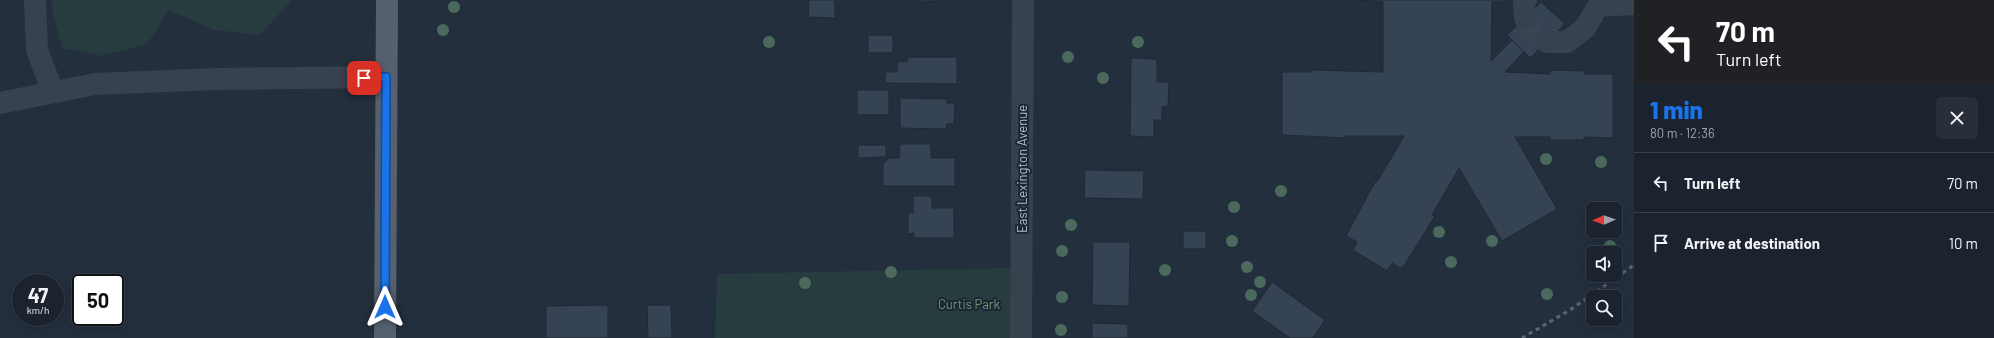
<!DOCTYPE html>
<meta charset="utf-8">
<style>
:root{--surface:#1b232e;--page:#282f3a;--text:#f1f3f6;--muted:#a0a4aa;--line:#39404a;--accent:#1a73e8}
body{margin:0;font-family:Barlow,sans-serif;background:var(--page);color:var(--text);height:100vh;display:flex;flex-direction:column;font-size:15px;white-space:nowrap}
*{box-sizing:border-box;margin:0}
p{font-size:13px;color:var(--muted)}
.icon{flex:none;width:22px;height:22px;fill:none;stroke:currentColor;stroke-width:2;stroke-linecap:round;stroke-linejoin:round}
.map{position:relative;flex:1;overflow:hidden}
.panel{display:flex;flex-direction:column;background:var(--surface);width:360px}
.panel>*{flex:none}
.guide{background:#202124;color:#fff;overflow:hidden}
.needle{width:26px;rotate:268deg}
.tools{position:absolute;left:1586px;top:202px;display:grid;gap:8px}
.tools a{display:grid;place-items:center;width:36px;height:36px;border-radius:6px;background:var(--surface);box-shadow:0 2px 10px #0003,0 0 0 1px var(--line);font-size:20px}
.speed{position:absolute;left:12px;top:274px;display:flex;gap:8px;font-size:20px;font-weight:700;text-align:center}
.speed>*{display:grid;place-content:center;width:52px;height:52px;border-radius:50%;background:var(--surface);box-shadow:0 2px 10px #0003,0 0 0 1px var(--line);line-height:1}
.speed small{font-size:10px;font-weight:400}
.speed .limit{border:2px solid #111;border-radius:6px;background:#fff;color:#111}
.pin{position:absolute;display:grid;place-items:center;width:34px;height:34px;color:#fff;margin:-17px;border-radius:8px;box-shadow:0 2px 6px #0006}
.me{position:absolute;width:44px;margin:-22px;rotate:0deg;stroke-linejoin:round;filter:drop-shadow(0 0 3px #0008)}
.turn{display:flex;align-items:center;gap:14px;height:84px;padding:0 16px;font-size:18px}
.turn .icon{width:52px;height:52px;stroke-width:2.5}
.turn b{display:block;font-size:28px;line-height:34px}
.round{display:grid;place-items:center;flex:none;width:42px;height:42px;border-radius:6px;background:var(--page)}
.head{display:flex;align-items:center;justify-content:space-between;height:68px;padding:0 16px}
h1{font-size:24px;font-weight:800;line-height:30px;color:var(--accent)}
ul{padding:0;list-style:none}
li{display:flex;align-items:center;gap:12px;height:60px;padding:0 16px;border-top:1px solid var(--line)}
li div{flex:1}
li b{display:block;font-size:15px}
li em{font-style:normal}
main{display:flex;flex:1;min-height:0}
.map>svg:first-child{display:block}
.green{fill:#263c3f}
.building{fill:#364354;stroke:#1f2835}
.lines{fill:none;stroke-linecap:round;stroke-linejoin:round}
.minor-tunnel{stroke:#3a4453;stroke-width:22;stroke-dasharray:22 11;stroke-linecap:butt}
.minor{stroke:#38414e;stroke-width:22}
.major{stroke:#56606e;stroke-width:22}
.rail{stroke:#5a6575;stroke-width:3;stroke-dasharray:4 4;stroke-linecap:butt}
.tree{fill:#4b6a5d}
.route-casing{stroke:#114b97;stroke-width:10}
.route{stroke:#1a73e8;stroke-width:7}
.labels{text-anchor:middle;stroke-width:4;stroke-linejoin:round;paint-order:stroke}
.street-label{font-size:13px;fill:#b4bcc9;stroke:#1d2633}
.park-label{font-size:13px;fill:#6b9a76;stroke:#1d2633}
</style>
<main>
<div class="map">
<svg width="1634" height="338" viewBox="0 0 1634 338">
<rect width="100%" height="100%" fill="#242f3e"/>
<g class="green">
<polygon points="53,0 292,0 260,35 214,30 169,10 147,44 100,56 62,48 51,6"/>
<polygon points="1021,268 1021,338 715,338 717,274"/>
</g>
<g class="building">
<polygon points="809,0 835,0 835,18 808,17"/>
<polygon points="917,0 952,0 952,1 917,2"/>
<polygon points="1355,0 1507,0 1507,2 1492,2 1491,61 1512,40 1524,52 1505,72 1550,74 1550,70 1584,71 1584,74 1613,74 1613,138 1584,137 1584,140 1550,140 1550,137 1515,137 1557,209 1502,241 1459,168 1432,215 1435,216 1402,269 1392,263 1387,271 1353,250 1357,242 1346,236 1376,180 1377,182 1404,136 1345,136 1345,138 1282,135 1282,72 1312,72 1312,70 1383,72 1383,2"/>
<polygon points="1541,2 1565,24 1530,58 1507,35"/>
<rect x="868" y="35" width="25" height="18"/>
<polygon points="907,57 957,57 957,84 885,83 885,72 897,72 897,62 908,61"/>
<polygon points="1131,58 1157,59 1157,82 1169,82 1168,107 1162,107 1162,120 1154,120 1154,137 1130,136"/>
<rect x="857" y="90" width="32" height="25"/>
<polygon points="900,98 947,99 947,103 955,103 954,124 947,124 946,129 900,128"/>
<polygon points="900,144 931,144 931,158 955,158 955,186 883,186 883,164 889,158 899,158"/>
<polygon points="858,145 886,145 886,157 858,158"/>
<polygon points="1085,170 1144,171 1143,199 1084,198"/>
<polygon points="913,196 932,196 932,208 954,208 954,238 914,238 914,233 908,234 908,213 913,213"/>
<rect x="1183" y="231" width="23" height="18"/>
<polygon points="1093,242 1130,242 1129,306 1092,305"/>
<polygon points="1272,282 1325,320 1313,338 1290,338 1252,311"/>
<polygon points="608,305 608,338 546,338 546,306"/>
<polygon points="647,305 671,305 672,338 648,338"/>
<polygon points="1092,323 1128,324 1128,338 1092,338"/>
</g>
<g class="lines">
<polyline class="minor-tunnel" points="1525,18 1533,33 1547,42"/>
<g class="minor">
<polyline points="35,0 37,50 53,92"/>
<polyline points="1525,18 1524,3 1526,0"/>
<polyline points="1547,42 1567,42 1585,28 1598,6 1634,4"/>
<polyline points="0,103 95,84 216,79 386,77"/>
<polyline points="1021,338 1023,0"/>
</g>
<polyline class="major" points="385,338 387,0"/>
<polyline class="rail" points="1522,338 1570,310 1634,265"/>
</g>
<g class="tree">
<circle cx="454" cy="7" r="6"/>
<circle cx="443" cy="30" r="6"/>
<circle cx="769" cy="42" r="6"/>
<circle cx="1138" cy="42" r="6"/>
<circle cx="1068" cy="57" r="6"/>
<circle cx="1103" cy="78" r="6"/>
<circle cx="1546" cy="159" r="6"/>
<circle cx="1601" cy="162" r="6"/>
<circle cx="1281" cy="191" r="6"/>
<circle cx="1234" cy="207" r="6"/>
<circle cx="1071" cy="225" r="6"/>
<circle cx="1439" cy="232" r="6"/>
<circle cx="1232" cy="241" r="6"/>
<circle cx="1492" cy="241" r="6"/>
<circle cx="1610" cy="246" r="6"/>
<circle cx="1062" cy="251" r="6"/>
<circle cx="1451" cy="262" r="6"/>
<circle cx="1247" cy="267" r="6"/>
<circle cx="1165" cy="270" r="6"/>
<circle cx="891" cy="272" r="6"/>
<circle cx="1260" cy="282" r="6"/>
<circle cx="805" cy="283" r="6"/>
<circle cx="1547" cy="294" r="6"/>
<circle cx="1251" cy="295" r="6"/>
<circle cx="1062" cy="297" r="6"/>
<circle cx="1061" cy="330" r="6"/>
</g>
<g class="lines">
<defs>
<polyline id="route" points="364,78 386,77 385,307"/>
</defs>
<use href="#route" class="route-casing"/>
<use href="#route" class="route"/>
</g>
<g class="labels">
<g class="street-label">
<text transform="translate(1022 169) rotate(-90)" y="5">East Lexington Avenue</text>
</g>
<g class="park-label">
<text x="969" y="309">Curtis Park</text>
</g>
</g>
</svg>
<div class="tools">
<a><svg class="needle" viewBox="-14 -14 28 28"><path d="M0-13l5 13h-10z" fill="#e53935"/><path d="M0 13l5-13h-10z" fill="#a0a4aa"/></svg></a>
<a><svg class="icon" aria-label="sound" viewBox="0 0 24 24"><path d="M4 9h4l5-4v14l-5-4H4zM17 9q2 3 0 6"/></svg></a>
<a><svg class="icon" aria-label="search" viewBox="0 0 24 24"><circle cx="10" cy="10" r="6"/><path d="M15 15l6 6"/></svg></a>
</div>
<div class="speed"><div>47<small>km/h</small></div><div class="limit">50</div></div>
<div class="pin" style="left:364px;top:78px;background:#d93025"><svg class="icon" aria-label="arrive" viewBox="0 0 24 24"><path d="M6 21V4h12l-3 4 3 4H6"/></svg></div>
<svg class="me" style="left:385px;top:307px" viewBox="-20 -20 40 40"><path d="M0-17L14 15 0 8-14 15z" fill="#1a73e8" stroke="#fff" stroke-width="4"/></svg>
</div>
<section class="panel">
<div class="guide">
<div class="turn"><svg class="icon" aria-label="left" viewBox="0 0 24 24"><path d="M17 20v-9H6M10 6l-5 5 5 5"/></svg><div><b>70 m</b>Turn left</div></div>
</div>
<div class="head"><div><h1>1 min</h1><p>80 m · 12:36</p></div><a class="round"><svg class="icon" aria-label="close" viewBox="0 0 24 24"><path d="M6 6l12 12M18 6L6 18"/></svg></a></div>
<ul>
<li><svg class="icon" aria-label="left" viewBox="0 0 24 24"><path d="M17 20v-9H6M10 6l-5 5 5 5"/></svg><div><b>Turn left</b></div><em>70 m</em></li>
<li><svg class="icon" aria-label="arrive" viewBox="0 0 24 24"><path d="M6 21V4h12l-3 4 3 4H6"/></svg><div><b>Arrive at destination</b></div><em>10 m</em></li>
</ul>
</section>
</main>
